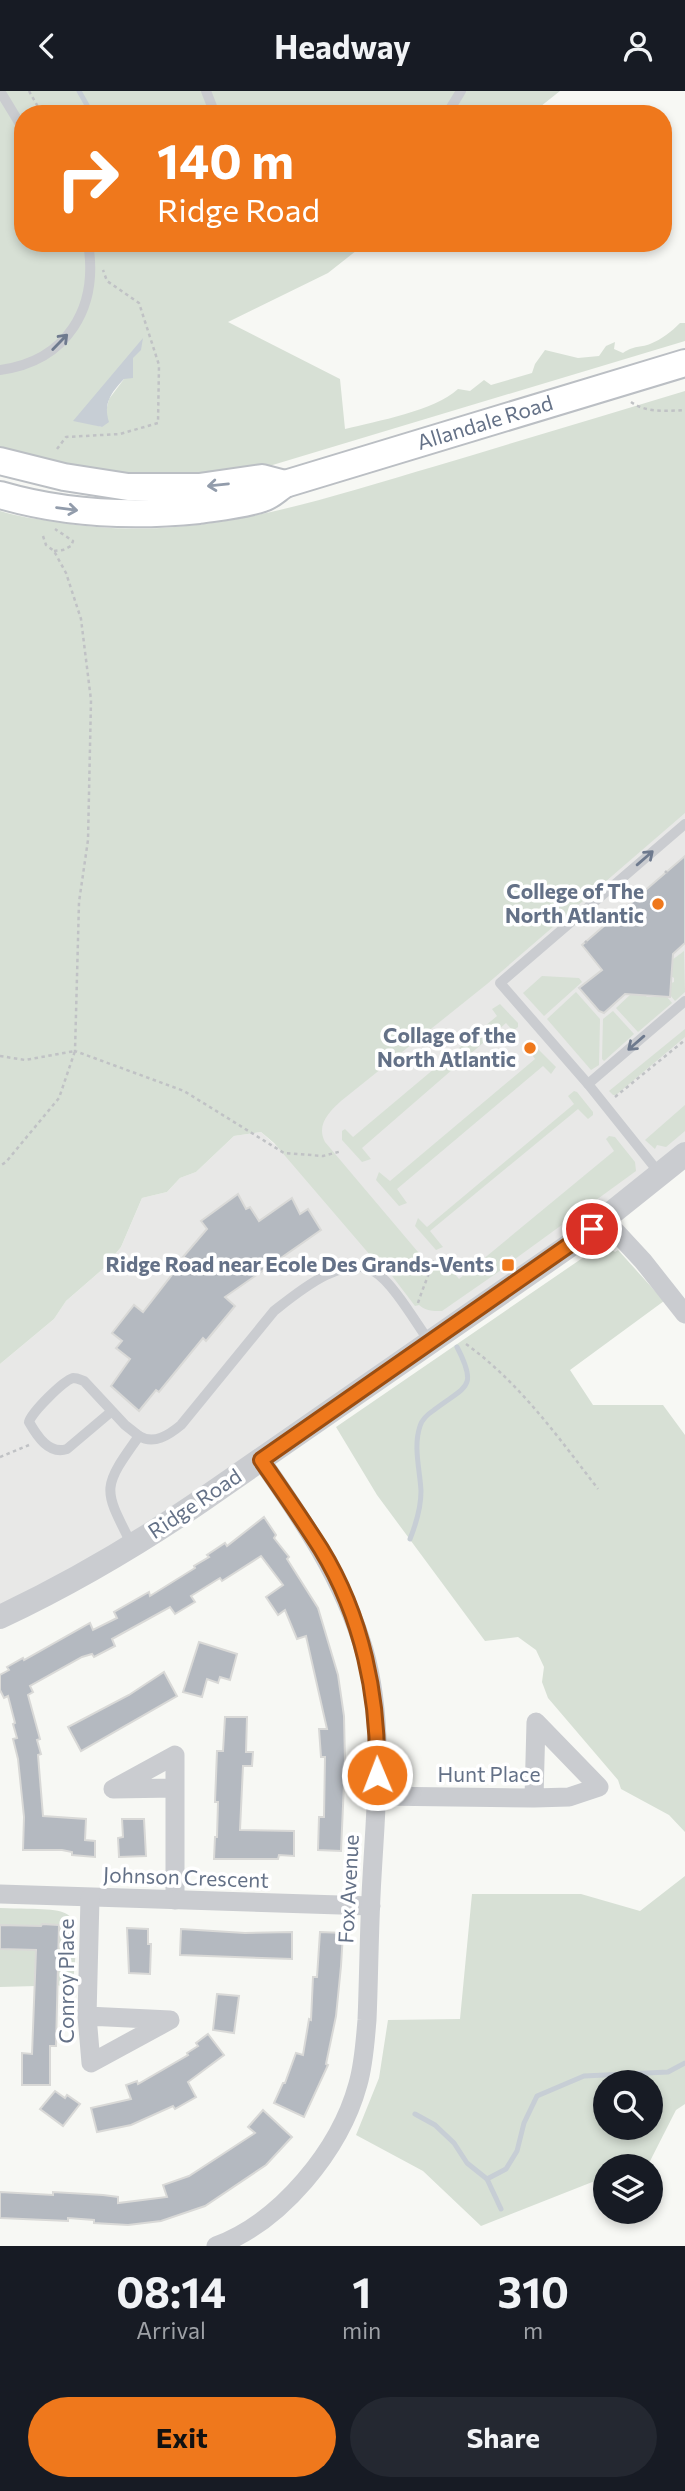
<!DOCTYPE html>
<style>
:root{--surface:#171b24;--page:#242831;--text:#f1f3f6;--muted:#9ea1a6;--accent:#ef781c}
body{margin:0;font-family:Commissioner,sans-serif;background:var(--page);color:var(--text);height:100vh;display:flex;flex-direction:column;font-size:26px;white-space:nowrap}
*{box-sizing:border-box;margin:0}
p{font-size:23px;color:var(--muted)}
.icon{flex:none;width:38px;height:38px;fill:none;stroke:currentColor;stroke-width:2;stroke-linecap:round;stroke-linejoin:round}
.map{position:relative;height:2155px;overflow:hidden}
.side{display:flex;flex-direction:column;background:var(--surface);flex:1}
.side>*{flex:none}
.banner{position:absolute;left:14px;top:14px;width:658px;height:147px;border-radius:28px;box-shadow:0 4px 10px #0003;background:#ef781c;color:#fff;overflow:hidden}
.fabs{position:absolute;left:593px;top:1979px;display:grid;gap:14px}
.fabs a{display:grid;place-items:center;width:70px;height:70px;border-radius:50%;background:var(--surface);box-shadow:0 4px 10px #0003;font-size:35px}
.pin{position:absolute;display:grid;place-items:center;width:60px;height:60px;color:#fff;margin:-30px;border:4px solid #fff;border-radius:50%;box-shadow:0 2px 7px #0007}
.me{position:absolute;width:77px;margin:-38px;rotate:359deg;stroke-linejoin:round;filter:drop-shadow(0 0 5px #0008)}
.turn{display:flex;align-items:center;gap:24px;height:147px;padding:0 28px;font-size:32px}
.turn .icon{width:91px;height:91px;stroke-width:2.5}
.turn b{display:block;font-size:49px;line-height:60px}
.eta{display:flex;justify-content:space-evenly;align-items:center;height:119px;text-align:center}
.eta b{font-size:42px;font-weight:700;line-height:49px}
.cta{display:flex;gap:14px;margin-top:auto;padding:14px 28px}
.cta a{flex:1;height:80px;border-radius:42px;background:var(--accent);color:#111;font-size:28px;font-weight:700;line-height:80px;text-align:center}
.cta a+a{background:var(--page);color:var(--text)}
header{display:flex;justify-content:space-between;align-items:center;height:91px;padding:0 28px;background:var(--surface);font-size:32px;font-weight:700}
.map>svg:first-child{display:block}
.built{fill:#e8e8e7}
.green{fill:#d7e0d5;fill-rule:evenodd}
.water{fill:#c7ced5}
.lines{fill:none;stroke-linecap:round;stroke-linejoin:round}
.stream{stroke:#c7ced5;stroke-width:5}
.building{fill:#b4b9c0;stroke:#d9d9d7;stroke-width:2}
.secondary-casing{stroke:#bbbfc4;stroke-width:30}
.path{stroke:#c0c2c5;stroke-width:2.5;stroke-dasharray:3.5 3.5;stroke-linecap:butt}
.service{stroke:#caccd0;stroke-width:10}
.minor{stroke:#caccd0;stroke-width:19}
.tertiary{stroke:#caccd0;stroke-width:24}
.secondary{stroke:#fff;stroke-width:26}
.oneway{stroke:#6e7a8e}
.oneway2{stroke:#929cab}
.route-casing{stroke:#9b4e12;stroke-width:18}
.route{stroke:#ef781c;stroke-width:12}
.poi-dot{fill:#ef781c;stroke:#fff;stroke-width:2.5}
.labels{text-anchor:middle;stroke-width:7;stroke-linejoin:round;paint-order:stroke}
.street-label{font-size:21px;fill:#647187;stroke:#fff}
.poi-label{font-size:21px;font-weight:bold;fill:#647187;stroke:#fff;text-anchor:end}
</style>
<header><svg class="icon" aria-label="back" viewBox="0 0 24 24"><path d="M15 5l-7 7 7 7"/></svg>Headway<svg class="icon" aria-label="person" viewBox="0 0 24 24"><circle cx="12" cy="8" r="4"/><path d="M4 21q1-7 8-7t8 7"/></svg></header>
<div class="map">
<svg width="685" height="2155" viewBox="0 0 685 2155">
<rect width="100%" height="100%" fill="#f7f8f4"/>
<polygon class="built" points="685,668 685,1063 438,1244 0,1526 0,1273 54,1228 66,1210 104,1177 121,1156 142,1107 167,1101 180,1087 196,1081 234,1045 261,1041 284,1062 292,1047"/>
<g class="green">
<path d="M0 0H560L531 23H23V152H366L328 182 228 231 340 288 345 338C377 330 434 320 458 298L470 300 484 289 491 294 532 282 535 273 545 259 578 267 599 265 606 255 615 251 614 258 623 262C635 254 639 257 650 253 662 248 671 241 680 232H685V250L256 379 152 386 103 381 0 358ZM109 288H124L109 308 102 336 89 332Z"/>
<path d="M685 300V722L487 893 341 1010C329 1021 316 1034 325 1051L429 1174 450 1177 459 1188 614 1060 606 1048 609 1045 615 1046 635 1071 636 1080 515 1168 512 1164 501 1171 504 1177 442 1220C432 1220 426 1220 419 1214L415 1215 386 1177 376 1171 274 1052 261 1041 234 1045 196 1081 180 1087 167 1101 142 1107 121 1156 104 1177 66 1210 54 1228 0 1273V420C18 426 38 428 57 431 192 454 309 412 436 375 519 350 602 325 685 300Z"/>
<polygon points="684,860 685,901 675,910 670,904 671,892 674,891 674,887 671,885 672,869"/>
<polygon points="542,885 579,887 582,891 544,925 523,902"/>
<polygon points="576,901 600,928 599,974 591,979 547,928"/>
<polygon points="631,903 645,904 647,906 667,906 672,912 638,941 616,917"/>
<polygon points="500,913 518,932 518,936 513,940 506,932 362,1057 371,1068 362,1071 342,1049 342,1040 345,1038 353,1046 497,925 492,918"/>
<polygon points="613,920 634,943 604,970 602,968 603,928"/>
<polygon points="685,938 685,946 616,1004 613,1004 609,1000"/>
<polygon points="536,956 556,976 551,983 543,975 397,1098 407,1112 399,1115 376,1089 379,1081 390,1090 535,968 530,961"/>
<polygon points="574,1000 577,1001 593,1021 593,1024 588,1028 578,1018 430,1140 443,1156 436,1159 415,1135 418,1127 427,1136 574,1013 568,1005"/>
<polygon points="685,1014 685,1040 666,1056 657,1054 655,1058 645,1049"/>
<polygon points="600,1155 608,1156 615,1161 618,1159 664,1210 570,1279 593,1314 663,1314 685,1344 685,1741 669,1724 621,1698 618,1689 548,1607 542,1591 544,1576 536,1559 518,1546 485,1550 377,1404 336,1336"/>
<path d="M685 1785V2013L676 2019 648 2074 606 2076 605 2086 481 2135 423 2080 356 2044 379 1987 388 1929 460 1928 472 1803H581L640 1820ZM606 1992H651V2037H606Z"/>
<path d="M0 1817C81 1820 81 1810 73 1894L0 1896Z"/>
</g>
<path class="water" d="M143 247 141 259 133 267V287L124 288C111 302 103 312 109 331L102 336 73 330Z"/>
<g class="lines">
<g class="stream">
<polyline points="79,0 92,23"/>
<polyline points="202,152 212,158"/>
<path d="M410 1448C416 1433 421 1416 421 1400 420 1379 413 1356 420 1335 422 1328 428 1323 434 1319 465 1295 479 1298 457 1256"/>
<polyline points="415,2023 435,2034 454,2052 467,2072 487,2088 501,2118"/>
<polyline points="487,2088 506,2078 517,2060 524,2032 537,2005 584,1985 668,1981 685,1972"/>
</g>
</g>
<g class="building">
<polygon points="685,765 685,852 673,863 670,906 625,903 604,922 599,920 579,897 602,879 582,854"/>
<polygon points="238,1103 246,1118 250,1116 259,1130 292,1107 300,1123 308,1118 321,1139 225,1206 235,1215 206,1250 203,1247 159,1301 156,1299 139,1320 111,1295 130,1268 116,1257 122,1250 112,1242 134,1214 143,1221 185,1167 183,1166 207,1138 201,1130"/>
<polygon points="264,1426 276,1444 274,1447 289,1466 287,1468 318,1517 338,1584 344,1625 345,1670 341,1760 318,1759 319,1726 324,1726 325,1666 321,1666 319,1638 327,1638 306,1545 297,1548 285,1519 278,1524 266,1506 283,1494 261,1465 222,1490 220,1487 191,1505 195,1511 175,1523 170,1516 112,1548 115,1555 94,1566 92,1563 82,1566 30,1595 33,1601 28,1604 40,1648 37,1649 41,1663 38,1664 43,1725 86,1728 85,1749 95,1750 95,1766 72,1764 72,1761 62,1759 23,1759 24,1726 18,1668 13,1648 17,1647 13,1633 15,1632 8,1605 4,1607 0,1599 0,1584 9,1579 7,1576 23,1567 24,1569 90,1532 93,1539 117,1527 114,1521 149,1501 150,1505 195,1477 194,1475 209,1466 207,1464 225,1452 227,1455"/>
<polygon points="199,1551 237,1563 230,1589 220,1586 218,1592 207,1588 202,1606 183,1601"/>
<polygon points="164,1581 177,1605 81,1660 68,1636 129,1604"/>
<polygon points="225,1626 247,1626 246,1661 253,1661 252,1675 243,1675 240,1739 294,1740 294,1765 279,1764 278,1768 214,1768 215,1746 217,1746 218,1711 215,1711 217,1660 223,1660"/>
<polygon points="122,1728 144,1728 146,1765 119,1766 118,1747 123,1746"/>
<polygon points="42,1833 59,1834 56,1955 50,1955 50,1994 22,1994 22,1962 32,1963 36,1859 0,1858 0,1834 41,1835"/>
<polygon points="127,1837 148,1838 148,1853 151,1853 150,1883 129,1882"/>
<polygon points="181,1838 245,1842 292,1841 292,1868 180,1864"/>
<polygon points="320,1841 343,1842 341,1875 336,1925 326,1973 328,1974 304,2026 274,2012 283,1992 285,1992 296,1962 303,1964 309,1928 311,1929 313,1886 317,1886"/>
<polygon points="217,1903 239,1905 234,1942 213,1939"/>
<polygon points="208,1943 224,1964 188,1991 196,2006 175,2018 173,2015 131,2034 97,2041 91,2017 131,2008 126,1994 137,1990 138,1993 188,1964 187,1962 198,1955 196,1952"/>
<polygon points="55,2000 65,2007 67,2004 80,2013 63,2035 40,2018"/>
<polygon points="263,2019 292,2046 266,2074 205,2115 161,2130 128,2134 94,2132 94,2129 68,2127 68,2130 0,2127 0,2101 53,2104 53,2101 103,2104 118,2106 118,2112 167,2106 163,2094 189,2085 255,2042 248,2036"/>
</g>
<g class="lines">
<defs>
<g id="secondary">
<polyline points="0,370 64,386 128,396 199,396 262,387 285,393"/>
<path d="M0 404C65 423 131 426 199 419 219 416 243 414 263 407 271 405 278 397 285 393L685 272"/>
</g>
</defs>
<use href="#secondary" class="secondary-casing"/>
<g class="path">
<polyline points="29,0 42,23"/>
<path d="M631 311C646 322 667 320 685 319"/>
<polyline points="57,358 66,346 120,343 158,332 159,274 139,212 107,190 103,179"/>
<polyline points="43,445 46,454 54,460 66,482 81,528 91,609 88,749 79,811 75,960 184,1000 284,1062 323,1065 342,1060"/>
<polyline points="54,460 63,459 71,455 73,450 55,438"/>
<polyline points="665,780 668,783"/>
<polyline points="585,850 587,852"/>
<polyline points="0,965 25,969 75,960 59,1007 6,1071 0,1075"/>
<polyline points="615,1006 685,949"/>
<path d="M418 1212C423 1196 430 1182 434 1166"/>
<path d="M466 1253C519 1291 559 1347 598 1398"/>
<polyline points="0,1366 29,1354"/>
</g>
<g class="service">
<polyline points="0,0 23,38"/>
<polyline points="206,0 215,23"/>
<polyline points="447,23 461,0"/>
<path d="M0 279C67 270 99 217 88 152"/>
<polyline points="588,993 685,910"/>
<polyline points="660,1083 588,993 500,892 685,733"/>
<path d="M112 1320 67 1358C49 1364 37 1345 29 1331 32 1321 63 1290 73 1287 78 1287 81 1289 84 1290L125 1334 139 1345"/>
<path d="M132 1454C103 1397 101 1398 139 1345 154 1354 169 1344 181 1334L274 1220C297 1202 345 1161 375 1181 393 1192 416 1232 429 1250"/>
</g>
<g class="minor">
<polyline points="605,1129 643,1170 685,1223"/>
<polyline points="175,1697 113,1698 175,1664 175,1809"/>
<polyline points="377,1705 534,1707 569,1706 599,1696 536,1631 534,1707"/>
<polyline points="0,1803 371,1815"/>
<polyline points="87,1925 170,1929 91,1972 87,1925 90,1807"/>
<path d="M216 2155C281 2131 340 2059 358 1993 364 1972 365 1951 367 1929 369 1882 369 1834 372 1786 376 1712 385 1632 364 1559 343 1488 303 1429 261 1369"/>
</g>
<path class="tertiary" d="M0 1526C70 1493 138 1453 201 1410L579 1148 685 1063"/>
<use href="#secondary" class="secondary"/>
</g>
<defs><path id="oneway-shaft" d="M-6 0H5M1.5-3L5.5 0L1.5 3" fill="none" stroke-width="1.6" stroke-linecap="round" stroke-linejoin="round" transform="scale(1.75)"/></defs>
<g class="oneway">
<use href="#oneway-shaft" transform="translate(60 251) rotate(-46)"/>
<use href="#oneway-shaft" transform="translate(645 767) rotate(-41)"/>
<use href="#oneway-shaft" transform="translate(636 952) rotate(139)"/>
</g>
<g class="oneway2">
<use href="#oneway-shaft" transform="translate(218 394) rotate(174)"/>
<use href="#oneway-shaft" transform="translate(67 418) rotate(8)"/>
</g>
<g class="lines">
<defs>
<path id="route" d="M377 1684C379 1606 362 1525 321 1458 302 1428 281 1398 261 1369L592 1138"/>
</defs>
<use href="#route" class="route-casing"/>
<use href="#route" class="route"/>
</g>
<g class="poi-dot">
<circle cx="658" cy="813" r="7"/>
<circle cx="530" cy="957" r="7"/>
<rect x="501" y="1167" width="14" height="14" rx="3.5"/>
</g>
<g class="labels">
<g class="street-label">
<text transform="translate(485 332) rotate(-17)" y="7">Allandale Road</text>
<text transform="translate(195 1413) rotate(-34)" y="7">Ridge Road</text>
<text x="489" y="1691">Hunt Place</text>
<text transform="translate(186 1787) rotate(2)" y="7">Johnson Crescent</text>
<text transform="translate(349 1798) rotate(-87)" y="7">Fox Avenue</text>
<text transform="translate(67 1890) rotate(-90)" y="7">Conroy Place</text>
</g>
<g class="poi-label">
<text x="644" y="808">College of The<tspan x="644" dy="24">North Atlantic</tspan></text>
<text x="516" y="952">Collage of the<tspan x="516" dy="24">North Atlantic</tspan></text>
<text x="494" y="1181">Ridge Road near Ecole Des Grands-Vents</text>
</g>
</g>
</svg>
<div class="fabs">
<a><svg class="icon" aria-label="search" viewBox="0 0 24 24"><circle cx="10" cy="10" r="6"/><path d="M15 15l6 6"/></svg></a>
<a><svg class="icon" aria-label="layers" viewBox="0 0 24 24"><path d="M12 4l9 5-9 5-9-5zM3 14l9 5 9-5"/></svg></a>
</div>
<div class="pin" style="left:592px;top:1138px;background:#d93025"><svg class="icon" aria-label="arrive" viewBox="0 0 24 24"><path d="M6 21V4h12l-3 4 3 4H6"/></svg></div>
<svg class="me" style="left:377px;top:1684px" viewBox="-20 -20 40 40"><circle r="17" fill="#ef781c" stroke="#fff" stroke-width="3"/><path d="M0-11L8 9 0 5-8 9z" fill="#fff"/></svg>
<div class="banner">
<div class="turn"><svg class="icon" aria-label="right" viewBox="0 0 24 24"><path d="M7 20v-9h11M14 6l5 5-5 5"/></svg><div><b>140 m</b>Ridge Road</div></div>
</div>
</div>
<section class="side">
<div class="eta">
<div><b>08:14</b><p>Arrival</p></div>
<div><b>1</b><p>min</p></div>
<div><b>310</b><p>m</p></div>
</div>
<div class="cta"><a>Exit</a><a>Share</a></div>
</section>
